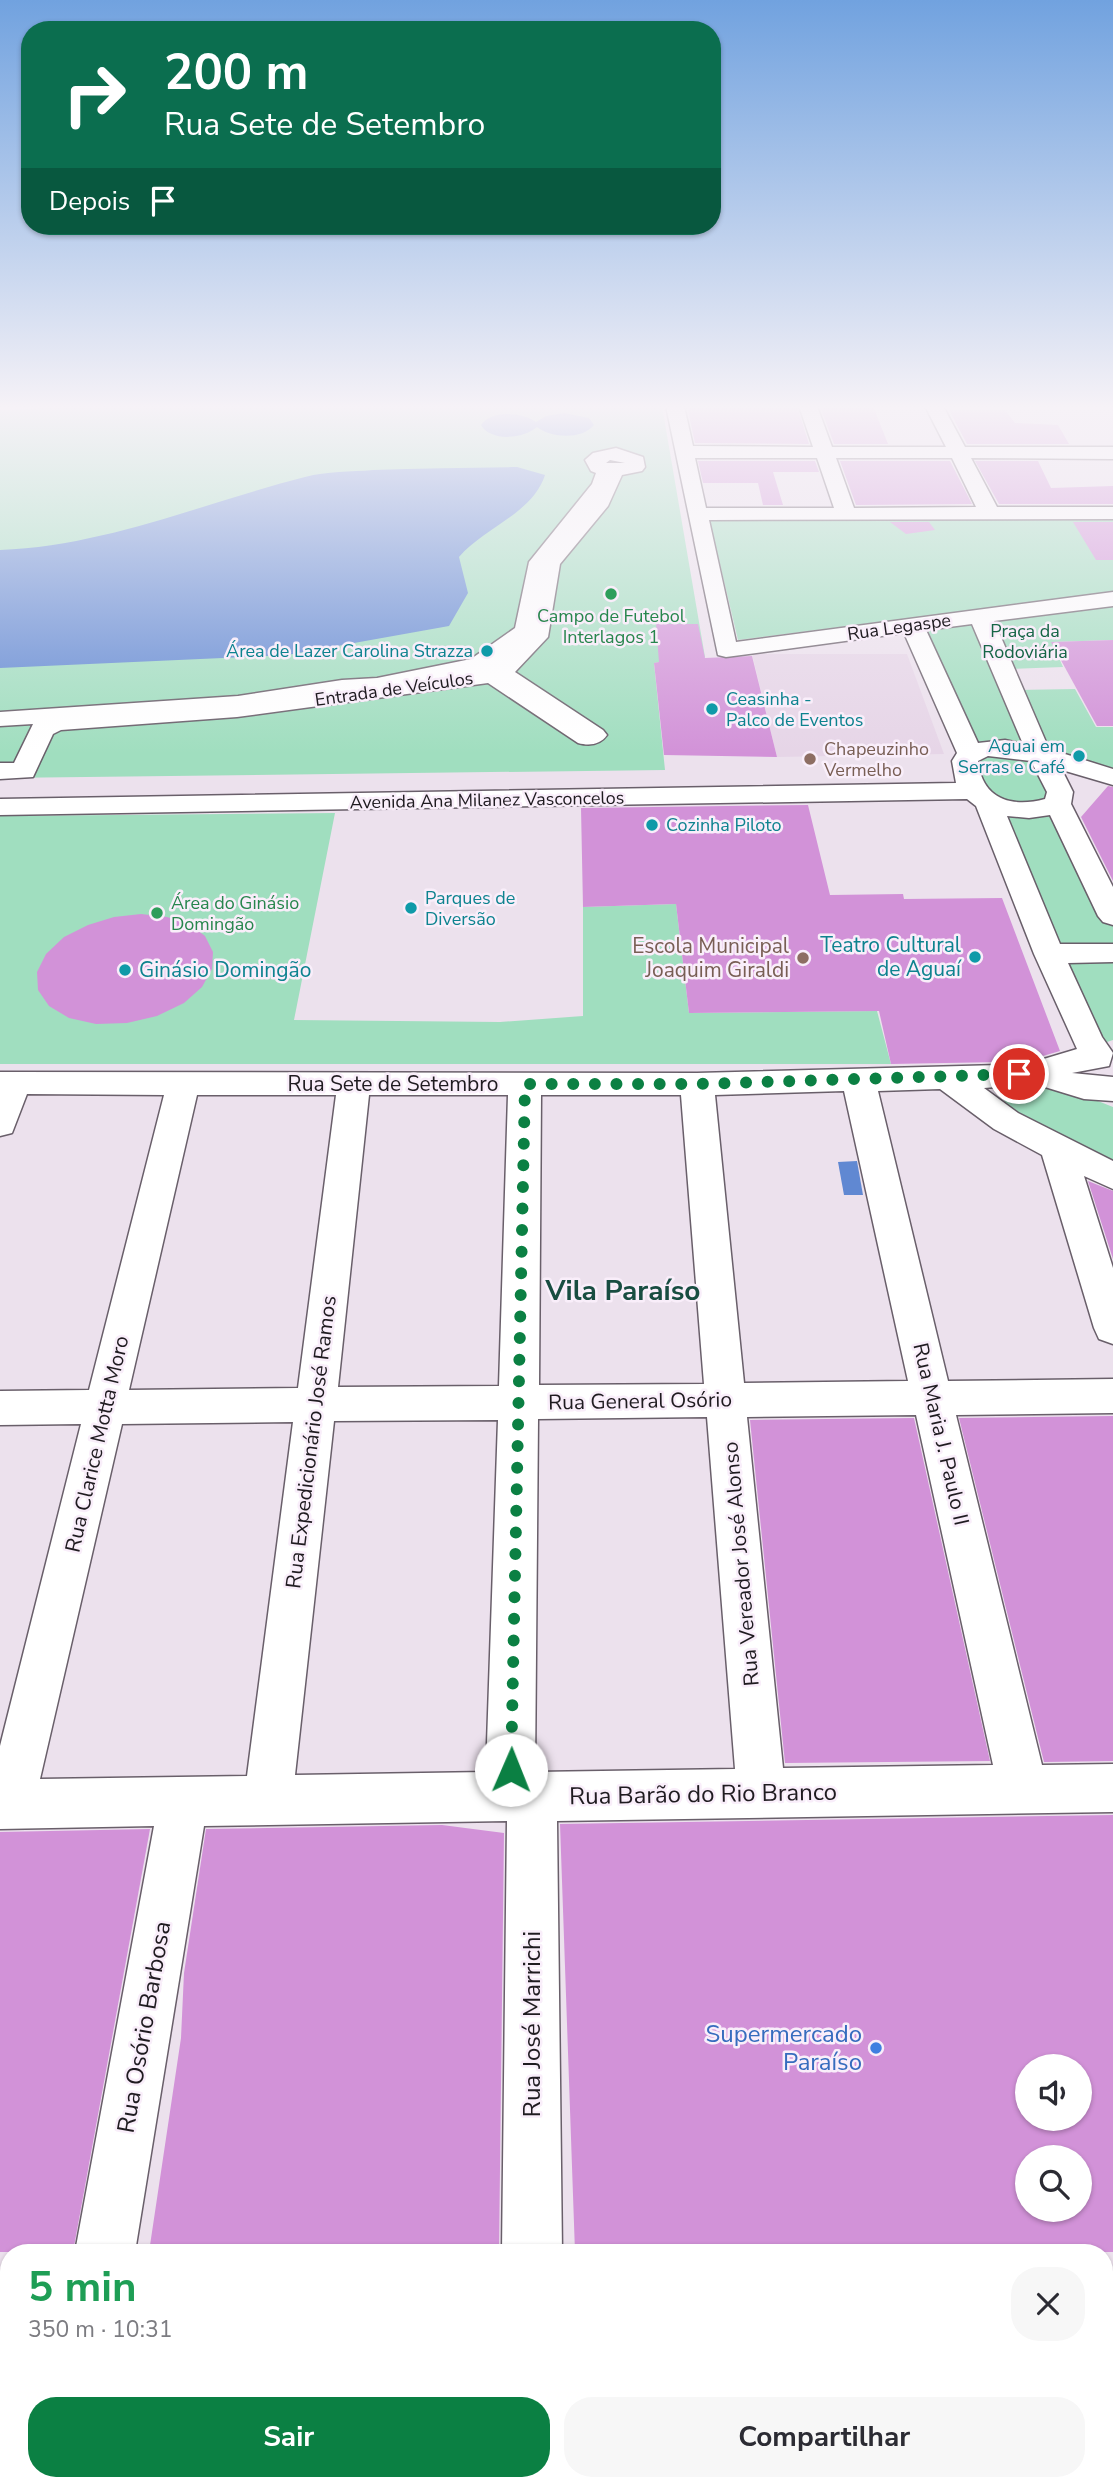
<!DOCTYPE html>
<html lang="pt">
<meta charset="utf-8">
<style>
:root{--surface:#fff;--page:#f7f7f7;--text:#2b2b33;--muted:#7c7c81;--accent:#0b8043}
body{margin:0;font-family:"Nunito Sans",sans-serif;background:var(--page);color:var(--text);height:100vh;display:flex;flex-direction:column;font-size:26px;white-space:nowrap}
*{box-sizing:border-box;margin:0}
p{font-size:23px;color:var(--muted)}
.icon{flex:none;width:38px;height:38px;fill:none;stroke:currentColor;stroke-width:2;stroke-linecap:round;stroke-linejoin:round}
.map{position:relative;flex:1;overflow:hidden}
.details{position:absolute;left:0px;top:2244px;width:1113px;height:247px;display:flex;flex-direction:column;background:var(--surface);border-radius:28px 28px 0 0;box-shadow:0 2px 5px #0004}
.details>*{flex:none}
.guide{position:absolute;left:21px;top:21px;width:700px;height:214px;border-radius:28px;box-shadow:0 2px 5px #0004;background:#0b6e4f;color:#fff;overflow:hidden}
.controls{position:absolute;left:1015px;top:2054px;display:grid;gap:14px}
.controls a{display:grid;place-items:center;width:77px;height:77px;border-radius:50%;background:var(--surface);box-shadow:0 2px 5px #0004;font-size:35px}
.pin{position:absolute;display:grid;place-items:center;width:60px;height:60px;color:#fff;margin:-30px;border:4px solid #fff;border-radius:50%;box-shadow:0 2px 7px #0007}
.me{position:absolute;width:77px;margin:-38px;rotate:1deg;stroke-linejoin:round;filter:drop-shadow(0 0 5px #0008)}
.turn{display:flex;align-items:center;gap:24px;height:147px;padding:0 28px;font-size:32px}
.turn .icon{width:91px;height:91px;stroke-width:2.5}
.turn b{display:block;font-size:49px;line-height:60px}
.then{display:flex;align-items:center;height:66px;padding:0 28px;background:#0003;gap:14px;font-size:26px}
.round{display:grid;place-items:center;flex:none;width:74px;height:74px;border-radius:28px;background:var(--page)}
.headline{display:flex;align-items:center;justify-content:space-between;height:119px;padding:0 28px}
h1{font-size:42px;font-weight:700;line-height:52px;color:#1e9e55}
.button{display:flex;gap:14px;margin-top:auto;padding:14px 28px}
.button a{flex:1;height:80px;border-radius:28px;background:var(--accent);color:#fff;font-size:28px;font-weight:700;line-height:80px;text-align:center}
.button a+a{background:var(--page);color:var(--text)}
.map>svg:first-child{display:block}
.built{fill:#e6d5e7}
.green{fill:#a0debf}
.water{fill:#6088d2}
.building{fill:#d292d8;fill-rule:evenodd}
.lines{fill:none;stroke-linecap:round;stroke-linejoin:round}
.minor-casing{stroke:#695f6a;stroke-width:3}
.minor{fill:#fff;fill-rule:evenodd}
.route{stroke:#0b8043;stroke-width:12;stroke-dasharray:0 21.6}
.leisure-dot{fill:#2e9e5b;stroke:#f9eefa;stroke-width:2.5}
.culture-dot{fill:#0f9aa8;stroke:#f9eefa;stroke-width:2.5}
.education-dot{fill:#8d6e63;stroke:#f9eefa;stroke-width:2.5}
.shop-dot{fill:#3f7fe0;stroke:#f9eefa;stroke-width:2.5}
.labels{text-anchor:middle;stroke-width:5;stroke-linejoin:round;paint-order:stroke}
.far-leisure-label{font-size:18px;fill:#27864d;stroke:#f9eefa}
.far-street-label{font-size:18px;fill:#1f1b20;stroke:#f9eefa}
.far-park-label{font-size:18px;fill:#156546;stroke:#f9eefa}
.far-culture-label{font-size:18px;fill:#0d838f;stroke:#f9eefa;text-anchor:start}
.far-education-label{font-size:18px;fill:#785e54;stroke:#f9eefa;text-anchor:start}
.culture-label{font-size:21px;fill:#0d838f;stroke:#f9eefa;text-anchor:end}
.education-label{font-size:21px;fill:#785e54;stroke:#f9eefa;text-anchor:end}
.street-label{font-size:21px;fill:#1f1b20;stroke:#f9eefa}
.near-street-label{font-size:24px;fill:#1f1b20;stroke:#f9eefa}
.near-shop-label{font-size:24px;fill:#366cbe;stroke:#f9eefa;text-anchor:end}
.district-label{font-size:28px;font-weight:bold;fill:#184d41;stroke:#f9eefa}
</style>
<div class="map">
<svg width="1113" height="2490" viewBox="0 0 1113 2490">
<rect width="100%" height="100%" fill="#ece1ed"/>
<polygon class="built" points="752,654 907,654 944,754 777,757"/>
<g class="green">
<polygon points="101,406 662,406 705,657 654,663 665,770 0,778 0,410"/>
<polygon points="709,518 1113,518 1113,592 738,640"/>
<polygon points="1113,601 1113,640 1052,642 1063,667 1008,669 986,618"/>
<polygon points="979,619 1033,746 972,750 918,627"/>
<polygon points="1075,689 1096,727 1113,727 1113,775 1041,752 1016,690"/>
<polygon points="1034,753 1056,802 991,804 971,754"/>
<polygon points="992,807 1055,807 1113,924 1113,1040 1095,1046"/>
<polygon points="335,813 294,1020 500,1022 583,1016 583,907 676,904 689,1013 877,1011 891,1064 0,1064 0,816"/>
<polygon points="1040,1078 1113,1107 1113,1170 1006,1108 1003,1091 1013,1082"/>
</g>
<g class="water">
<path d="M564 413 589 418 594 425C582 440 551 438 537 427 523 439 491 442 481 425 492 410 521 412 536 422L546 416Z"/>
<path d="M517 467 545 475C533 513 484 528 459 557L468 593 449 626 287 655 0 668V550C106 546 203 503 305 477 327 471 351 472 373 470 421 468 469 468 517 467Z"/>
<polygon points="857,1161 863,1195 844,1195 838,1162"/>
</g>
<g class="building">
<polygon points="687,406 797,406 809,444 695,443"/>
<polygon points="820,406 873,406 888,444 834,444"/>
<polygon points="949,410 1005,410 1015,423 1058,425 1069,444 967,444"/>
<polygon points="698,461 815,461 819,472 773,472 783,505 763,505 758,483 703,483"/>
<polygon points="840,461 950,461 972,504 856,505"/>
<polygon points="975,461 1038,461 1051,488 1113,486 1113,504 999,504"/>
<polygon points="890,522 929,522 935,530 906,534"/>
<polygon points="1073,522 1113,522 1113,560 1096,560"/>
<polygon points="656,624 698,624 705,658 752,656 777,757 664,755 654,663 659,662"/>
<polygon points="1113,640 1113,726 1097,726 1051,642"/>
<polygon points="1108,786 1113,787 1113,881 1081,817"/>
<polygon points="808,805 830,895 903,894 904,899 1002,898 1060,1051 1036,1058 1000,1062 891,1064 879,1011 689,1013 676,904 583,907 581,808"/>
<polygon points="141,914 167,917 189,924 205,936 213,952 212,969 202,987 184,1003 157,1016 127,1023 96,1024 69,1018 49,1006 38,990 37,972 46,954 64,937 88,925 114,917"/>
<polygon points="1088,1181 1113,1191 1113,1259"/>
<polygon points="1113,1416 1113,1761 1044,1762 959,1418"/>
<polygon points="914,1418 990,1761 785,1763 750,1420"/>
<path d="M1113 1815V2252H575L560 1824ZM1027 2067H1080V2119H1027ZM1027 2158H1080V2210H1027Z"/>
<polygon points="442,1825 504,1833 499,2252 149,2252 181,2038 184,1973 206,1829"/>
<polygon points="150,1829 73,2252 0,2252 0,1832"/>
</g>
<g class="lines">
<defs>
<g id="minor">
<path d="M666 406H684L693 446 813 447 799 406H817L832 447H946L925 406H943L965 447H1113V459L971 458 997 507H1113V519L709 520 736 642 1113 592V606L994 621 1049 749 1113 769V785L1062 770 1073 792 1071 804 1113 887V925L1103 922 1098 916 1050 815 1029 818 1007 816 1060 944H1113V962L1068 963 1102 1037 1113 1053 1109 1066 1072 1073 1113 1077V1101L1084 1099 1035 1084 984 1088 1018 1113 1113 1161V1189L1084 1176 1113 1268V1344L1099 1339 1094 1328 1042 1155 994 1129 940 1089 878 1091 948 1381 1113 1379V1413L956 1415 1042 1765 1113 1764V1812L557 1821 562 2252H502L507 1821 204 1826 135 2252H75L154 1826 0 1829V1746L81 1424 0 1425V1391L89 1390 164 1095 27 1094 12 1133 0 1136V1072L697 1073 1000 1065 1037 1061 1077 1049 1034 954 976 806 967 799 0 815V799L956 783 952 761 957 753 904 633 726 657 718 655ZM695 458H817L834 508H706ZM836 458H952L976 507 854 508ZM972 624 1023 744 1005 740 978 743 926 630ZM988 756 1031 761 1047 792 1045 799C1011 808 982 799 978 761ZM844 1091 908 1381 744 1383 715 1095ZM197 1095H336L298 1388 129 1390ZM369 1095H508L499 1386 338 1387ZM541 1095H681L704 1384 539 1385ZM916 1415 993 1765 783 1768 747 1417ZM707 1417 735 1769 535 1772 538 1419ZM498 1420 486 1772 295 1775 334 1421ZM293 1422 247 1776 40 1779 122 1424Z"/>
<path d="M616 448 643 457 645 467 642 471 622 475 608 506 560 564 548 637 515 672 603 730 607 735C600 745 589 746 578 743L488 683 237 717 61 730 53 734 33 777 0 779V763H14L33 724 0 726V712L238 696 342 680 377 678 471 659 515 628 529 562 592 484 596 473 591 471 585 460 593 453ZM610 460 625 463H606Z"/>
<polygon points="1104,2446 1113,2446 1113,2490 1077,2490 1073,2482 1104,2482"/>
<polygon points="9,2458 9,2482 547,2482 544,2490 0,2490 0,2460"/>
</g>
</defs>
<use href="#minor" class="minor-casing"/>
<use href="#minor" class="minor"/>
</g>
<linearGradient id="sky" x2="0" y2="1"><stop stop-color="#71a2df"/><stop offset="0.54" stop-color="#f6f2f7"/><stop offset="1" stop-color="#f6f2f7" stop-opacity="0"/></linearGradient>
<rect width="1113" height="754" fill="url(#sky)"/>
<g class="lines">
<polyline class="route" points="511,1770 525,1084 697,1084 1019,1074"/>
</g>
<g class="leisure-dot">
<circle cx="611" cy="594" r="7"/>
<circle cx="157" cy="913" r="7"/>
</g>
<g class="culture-dot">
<circle cx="487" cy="651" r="7"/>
<circle cx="712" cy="709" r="7"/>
<circle cx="1079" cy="756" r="7"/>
<circle cx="652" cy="825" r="7"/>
<circle cx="411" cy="908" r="7"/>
<circle cx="975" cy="957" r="7"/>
<circle cx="125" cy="970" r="7"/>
</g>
<g class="education-dot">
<circle cx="810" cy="759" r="7"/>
<circle cx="803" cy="958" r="7"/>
</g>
<circle class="shop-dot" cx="876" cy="2048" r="7"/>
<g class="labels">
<g class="far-leisure-label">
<text x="611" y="622">Campo de Futebol<tspan x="611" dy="21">Interlagos 1</tspan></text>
<text x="171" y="909" text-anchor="start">Área do Ginásio<tspan x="171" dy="21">Domingão</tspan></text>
</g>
<g class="far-street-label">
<text transform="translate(899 627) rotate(-8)" y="6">Rua Legaspe</text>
<text transform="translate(394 689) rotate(-8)" y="6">Entrada de Veículos</text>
<text transform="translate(487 800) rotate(-1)" y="6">Avenida Ana Milanez Vasconcelos</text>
</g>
<g class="far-park-label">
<text x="1025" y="637">Praça da<tspan x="1025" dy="21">Rodoviária</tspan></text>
</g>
<g class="far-culture-label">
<text x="473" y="657" text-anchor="end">Área de Lazer Carolina Strazza</text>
<text x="726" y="705">Ceasinha -<tspan x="726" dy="21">Palco de Eventos</tspan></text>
<text x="1065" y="752" text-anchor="end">Aguai em<tspan x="1065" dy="21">Serras e Café</tspan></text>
<text x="666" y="831">Cozinha Piloto</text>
<text x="425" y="904">Parques de<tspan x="425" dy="21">Diversão</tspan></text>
</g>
<g class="far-education-label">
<text x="824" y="755">Chapeuzinho<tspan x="824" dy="21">Vermelho</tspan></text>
</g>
<g class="culture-label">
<text x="961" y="952">Teatro Cultural<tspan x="961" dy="24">de Aguaí</tspan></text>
<text x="139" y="977" text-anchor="start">Ginásio Domingão</text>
</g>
<g class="education-label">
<text x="789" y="953">Escola Municipal<tspan x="789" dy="24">Joaquim Giraldi</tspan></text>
</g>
<g class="street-label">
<text x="393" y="1091">Rua Sete de Setembro</text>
<text transform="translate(640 1401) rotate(-1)" y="7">Rua General Osório</text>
<text transform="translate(941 1434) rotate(77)" y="7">Rua Maria J. Paulo II</text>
<text transform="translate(311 1442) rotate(-83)" y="7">Rua Expedicionário José Ramos</text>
<text transform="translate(97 1444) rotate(-77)" y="7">Rua Clarice Motta Moro</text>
<text transform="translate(741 1564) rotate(-95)" y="7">Rua Vereador José Alonso</text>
</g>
<g class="near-street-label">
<text transform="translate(703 1794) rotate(-1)" y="8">Rua Barão do Rio Branco</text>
<text transform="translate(532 2024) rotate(-90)" y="8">Rua José Marrichi</text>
<text transform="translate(144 2027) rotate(-80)" y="8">Rua Osório Barbosa</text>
</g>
<g class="near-shop-label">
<text x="862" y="2042">Supermercado<tspan x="862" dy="28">Paraíso</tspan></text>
</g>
<g class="district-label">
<text x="623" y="1300">Vila Paraíso</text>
</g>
</g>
</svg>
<div class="controls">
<a><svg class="icon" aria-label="sound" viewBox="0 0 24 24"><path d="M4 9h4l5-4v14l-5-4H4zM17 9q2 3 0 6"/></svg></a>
<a><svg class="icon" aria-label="search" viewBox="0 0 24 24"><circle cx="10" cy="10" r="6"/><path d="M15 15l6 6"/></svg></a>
</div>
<div class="pin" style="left:1019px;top:1074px;background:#d93025"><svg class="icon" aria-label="arrive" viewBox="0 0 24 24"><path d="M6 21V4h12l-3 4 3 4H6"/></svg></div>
<svg class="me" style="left:511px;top:1770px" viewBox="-20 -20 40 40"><circle r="19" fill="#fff"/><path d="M0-13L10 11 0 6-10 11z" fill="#0b8043"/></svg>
<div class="guide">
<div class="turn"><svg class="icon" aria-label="right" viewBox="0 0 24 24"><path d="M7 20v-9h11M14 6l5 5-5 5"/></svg><div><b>200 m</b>Rua Sete de Setembro</div></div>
<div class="then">Depois<svg class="icon" aria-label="arrive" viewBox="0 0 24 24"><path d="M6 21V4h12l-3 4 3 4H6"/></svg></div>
</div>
<section class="details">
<div class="headline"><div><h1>5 min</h1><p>350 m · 10:31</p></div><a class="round"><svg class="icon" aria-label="close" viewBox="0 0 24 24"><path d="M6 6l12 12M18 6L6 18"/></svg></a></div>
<div class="button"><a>Sair</a><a>Compartilhar</a></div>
</section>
</div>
